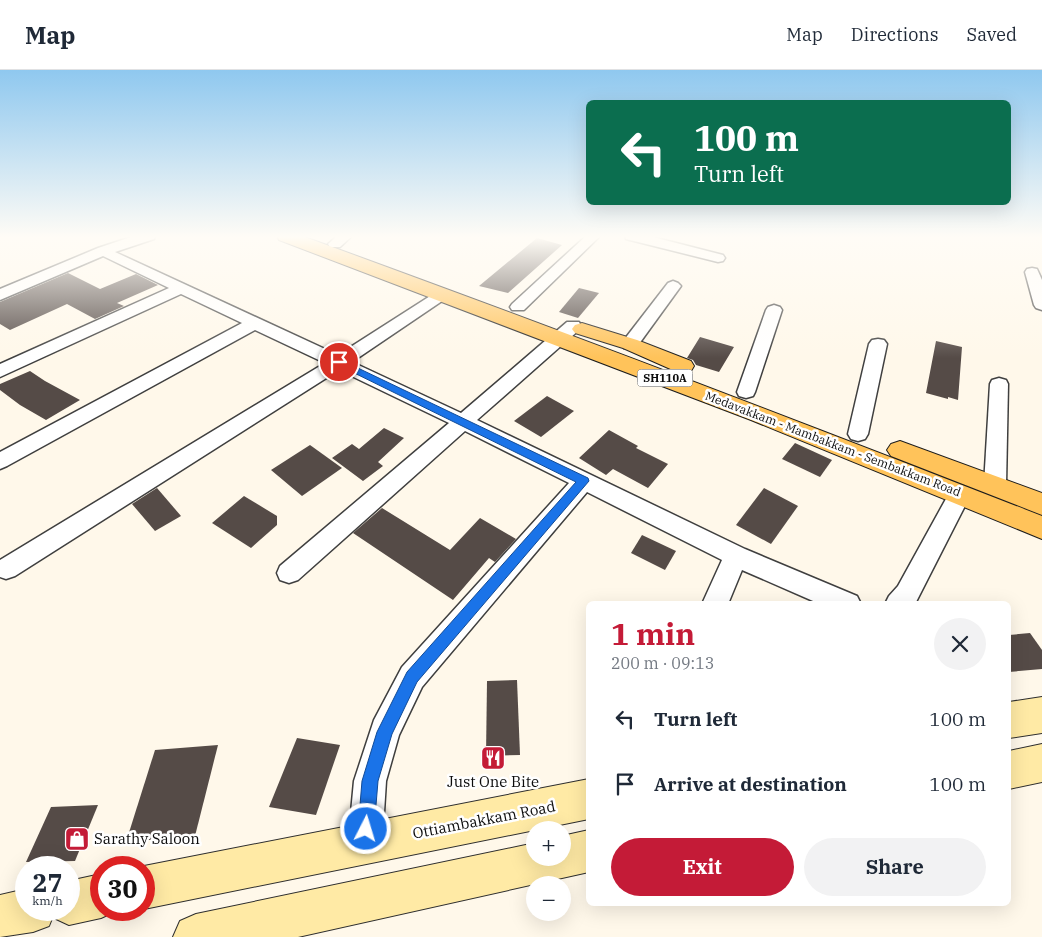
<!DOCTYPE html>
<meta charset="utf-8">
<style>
:root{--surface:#fff;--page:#f2f2f3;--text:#1f2937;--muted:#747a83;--line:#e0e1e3;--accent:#c41b37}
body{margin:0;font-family:"IBM Plex Serif",serif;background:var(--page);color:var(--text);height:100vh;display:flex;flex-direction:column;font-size:19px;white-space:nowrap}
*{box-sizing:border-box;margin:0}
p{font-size:16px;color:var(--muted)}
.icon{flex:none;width:28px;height:28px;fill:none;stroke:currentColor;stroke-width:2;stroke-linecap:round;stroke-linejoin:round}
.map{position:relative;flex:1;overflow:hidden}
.details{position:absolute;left:586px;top:531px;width:425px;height:305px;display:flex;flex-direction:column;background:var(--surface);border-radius:8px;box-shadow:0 5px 20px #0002}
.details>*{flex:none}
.top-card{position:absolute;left:586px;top:30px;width:425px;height:105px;border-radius:8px;box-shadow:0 5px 20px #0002;background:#0b6e4f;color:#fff;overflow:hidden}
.buttons{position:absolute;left:526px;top:751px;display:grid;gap:10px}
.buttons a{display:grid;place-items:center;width:45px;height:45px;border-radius:50%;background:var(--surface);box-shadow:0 5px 20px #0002;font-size:25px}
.speed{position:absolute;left:15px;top:786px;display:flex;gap:10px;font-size:25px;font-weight:700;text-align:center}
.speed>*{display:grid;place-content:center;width:65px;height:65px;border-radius:50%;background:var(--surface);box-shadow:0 5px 20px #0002;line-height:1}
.speed small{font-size:12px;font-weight:400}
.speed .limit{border:8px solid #d22;background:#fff;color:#111}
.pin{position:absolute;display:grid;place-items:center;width:42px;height:42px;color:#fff;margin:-21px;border:2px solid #fff;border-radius:50%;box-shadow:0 1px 5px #0007}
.me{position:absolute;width:55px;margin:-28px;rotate:5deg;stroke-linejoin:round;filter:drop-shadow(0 0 4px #0008)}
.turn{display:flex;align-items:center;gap:18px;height:105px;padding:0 25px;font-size:22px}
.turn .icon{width:65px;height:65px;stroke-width:2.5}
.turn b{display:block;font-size:35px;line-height:42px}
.round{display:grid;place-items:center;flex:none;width:52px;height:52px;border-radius:26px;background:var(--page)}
.headline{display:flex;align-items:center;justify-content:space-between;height:85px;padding:0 25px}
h1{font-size:30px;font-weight:700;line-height:38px;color:var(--accent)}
.button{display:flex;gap:10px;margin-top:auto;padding:10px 25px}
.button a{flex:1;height:58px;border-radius:30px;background:var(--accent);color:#fff;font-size:20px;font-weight:700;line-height:58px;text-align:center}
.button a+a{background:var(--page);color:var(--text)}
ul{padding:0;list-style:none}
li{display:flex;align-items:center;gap:15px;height:65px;padding:0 25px}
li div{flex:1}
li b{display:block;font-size:19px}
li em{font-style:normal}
header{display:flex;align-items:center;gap:30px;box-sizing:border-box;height:70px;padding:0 25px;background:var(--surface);border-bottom:1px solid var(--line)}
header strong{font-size:24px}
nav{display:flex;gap:28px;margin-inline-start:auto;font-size:18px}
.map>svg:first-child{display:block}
.building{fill:#554b47}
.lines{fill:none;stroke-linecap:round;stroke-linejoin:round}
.street-casing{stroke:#3f3f3f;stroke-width:3}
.secondary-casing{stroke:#2e2e2e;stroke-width:2}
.primary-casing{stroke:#1d1d1d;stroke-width:2}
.street{fill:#fff;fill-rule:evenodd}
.secondary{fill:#ffeaa5;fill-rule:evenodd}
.primary{fill:#ffc35a;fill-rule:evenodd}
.route{fill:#1a73e8;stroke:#114b97}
.labels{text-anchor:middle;stroke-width:5;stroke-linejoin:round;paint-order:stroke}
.shield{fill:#fff;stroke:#555;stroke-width:1}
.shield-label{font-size:11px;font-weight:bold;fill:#0c0c0c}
.street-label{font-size:12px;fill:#0c0c0c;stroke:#fff}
.near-poi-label{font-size:15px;fill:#0c0c0c;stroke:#fff}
.near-street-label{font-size:15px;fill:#0c0c0c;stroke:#fff}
</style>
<header>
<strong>Map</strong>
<nav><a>Map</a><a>Directions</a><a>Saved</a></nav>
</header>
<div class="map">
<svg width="1042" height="867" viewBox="0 0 1042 867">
<rect width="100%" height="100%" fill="#fff8ea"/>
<g class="building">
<polygon points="537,168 562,175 508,223 479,216"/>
<polygon points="68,203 100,219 136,204 158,215 117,233 124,236 95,249 67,234 10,260 0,254 0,232"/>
<polygon points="579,218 599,223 578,248 559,242"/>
<polygon points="700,267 734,277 719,302 696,295 693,290 687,288"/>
<polygon points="936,271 962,277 958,330 948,327 948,329 926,323"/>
<polygon points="30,301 45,311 80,330 46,350 20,335 0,320 0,314"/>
<polygon points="547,326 574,341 541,367 514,351"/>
<polygon points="384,358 404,368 378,392 383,396 363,411 332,388 352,374 359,379"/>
<polygon points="609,360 638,376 636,378 668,394 648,418 613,399 606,405 579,388"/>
<polygon points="795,373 832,390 820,407 782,389"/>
<polygon points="310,375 342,398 302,426 271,400"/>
<polygon points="157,418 181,446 155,461 132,434"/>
<polygon points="764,418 798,436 771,474 736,455"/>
<polygon points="244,426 277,446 277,455 251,478 212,453"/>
<polygon points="382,438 450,480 480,448 516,469 495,492 489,488 453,530 353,463"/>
<polygon points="642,465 676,481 665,500 631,483"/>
<polygon points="1030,563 1042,580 1042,599 1009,602 1009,565"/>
<polygon points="517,610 520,685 486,686 487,611"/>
<polygon points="297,668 340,675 316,745 269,737"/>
<polygon points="218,675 195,766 126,772 155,680"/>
<polygon points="98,735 75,791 26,792 51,737"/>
</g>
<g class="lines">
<defs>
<g id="street">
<polygon points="134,166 155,166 154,169 115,182 338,285 438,221 448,221 451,224 448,227 352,292 461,343 567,252 579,252 581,256 579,260 477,350 745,479 857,526 861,534 820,534 742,500 728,534 702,534 722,490 587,422 422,617 399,665 386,711 382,774 377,786 365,791 353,786 348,774 354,711 374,650 402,597 569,413 465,361 298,510 289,513 280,510 277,503 280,496 449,353 339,300 15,506 6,509 0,507 0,490 325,293 255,260 7,396 0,399 0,382 242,253 181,224 0,307 0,294 169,218 103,186 0,230 0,219 98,178"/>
<polygon points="337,166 352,166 340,177 330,177 328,174"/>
<polygon points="586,166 600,166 524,240 512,240 510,237 512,234"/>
<polygon points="625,166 649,166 723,185 725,188 723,191 718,192 626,169"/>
<polygon points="1032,198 1037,199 1042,210 1042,240 1036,238 1034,235 1025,202 1027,199"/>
<polygon points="673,211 678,213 681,216 636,278 630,279 624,278 621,274 624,270 668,213"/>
<polygon points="774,235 780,237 782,240 755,322 753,326 746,328 739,326 737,322 766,240 768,237"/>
<polygon points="878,269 884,270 887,274 868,364 865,369 858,371 851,369 848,364 869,274 872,270"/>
<polygon points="999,308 1006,310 1008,314 1006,415 1003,421 995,423 987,421 984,415 990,314 992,310"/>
<polygon points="960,416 968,418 971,424 916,532 914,534 885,534 889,526 898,516 952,418"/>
</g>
<g id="secondary">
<polygon points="1042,627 1042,663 1009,668 1009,632"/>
<polygon points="1042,674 1042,712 1009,719 1009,681"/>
<polygon points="589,709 589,749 144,839 144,798 141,798 144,796"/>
<polygon points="589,760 589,802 298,867 173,867 180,851 196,844 535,773 535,788 562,788 562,766"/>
<polygon points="101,804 101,840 116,841 101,848 69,855 54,848 53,846 49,856 33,862 0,867 0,825 26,819 26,840 69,840 69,811"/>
</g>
<g id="primary">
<path d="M277 166H302C550 256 796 350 1042 446V469L751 350 279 170Z"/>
<polygon points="582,253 637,270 691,291 694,296 691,301 683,303 675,301 623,278 575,263 572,259 575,255"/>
<polygon points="900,371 1042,423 1042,445 891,386 887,380 891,374"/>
</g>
</defs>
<use href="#street" class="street-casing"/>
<use href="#secondary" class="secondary-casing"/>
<use href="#primary" class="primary-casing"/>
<use href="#street" class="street"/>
<use href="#secondary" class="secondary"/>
<use href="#primary" class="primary"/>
</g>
<linearGradient id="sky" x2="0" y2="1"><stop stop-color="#8fc8ef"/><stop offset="0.58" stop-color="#fffcf6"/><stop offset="1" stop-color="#fffcf6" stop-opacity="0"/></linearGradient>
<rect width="1042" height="288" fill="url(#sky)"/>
<polygon class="route" points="339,289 588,408 589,411 417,612 392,664 378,711 374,759 372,765 366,767 360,765 358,759 362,711 377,662 407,602 576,412 336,294 334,292"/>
<defs>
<symbol id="restaurant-square" viewBox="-11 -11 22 22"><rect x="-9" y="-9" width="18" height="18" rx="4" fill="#c41b37" stroke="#fff"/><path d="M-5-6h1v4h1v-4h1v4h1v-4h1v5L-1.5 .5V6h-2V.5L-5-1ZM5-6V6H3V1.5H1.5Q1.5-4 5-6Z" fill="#fff"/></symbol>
<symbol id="shop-square" viewBox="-11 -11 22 22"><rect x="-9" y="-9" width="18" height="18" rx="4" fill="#c41b37" stroke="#fff"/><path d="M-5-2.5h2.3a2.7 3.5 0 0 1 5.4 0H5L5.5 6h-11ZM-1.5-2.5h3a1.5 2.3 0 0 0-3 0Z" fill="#fff"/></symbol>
</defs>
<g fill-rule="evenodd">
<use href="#restaurant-square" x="479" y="674" width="28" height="28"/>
<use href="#shop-square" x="63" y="755" width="28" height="28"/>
</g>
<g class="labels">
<rect class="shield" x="637.5" y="299.5" width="55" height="17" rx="4"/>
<g class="shield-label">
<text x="665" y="312">SH110A</text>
</g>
<g class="street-label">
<text transform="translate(833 374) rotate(21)" y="4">Medavakkam - Mambakkam - Sembakkam Road</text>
</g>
<g class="near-poi-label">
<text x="493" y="717">Just One Bite</text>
<text x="94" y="774" text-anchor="start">Sarathy Saloon</text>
</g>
<g class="near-street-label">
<text transform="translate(484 750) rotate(-11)" y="5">Ottiambakkam Road</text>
</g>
</g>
</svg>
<div class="buttons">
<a>+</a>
<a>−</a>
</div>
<div class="speed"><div>27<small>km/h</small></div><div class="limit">30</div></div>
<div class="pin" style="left:339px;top:292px;background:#d93025"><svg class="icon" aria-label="arrive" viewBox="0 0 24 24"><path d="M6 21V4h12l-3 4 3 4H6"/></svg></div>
<svg class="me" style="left:366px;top:759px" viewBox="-20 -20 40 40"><circle r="17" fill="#1a73e8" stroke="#fff" stroke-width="3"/><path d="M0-11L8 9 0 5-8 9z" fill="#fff"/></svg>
<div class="top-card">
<div class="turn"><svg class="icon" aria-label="left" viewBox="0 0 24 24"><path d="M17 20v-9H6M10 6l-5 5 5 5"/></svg><div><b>100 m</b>Turn left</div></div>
</div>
<section class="details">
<div class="headline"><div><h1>1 min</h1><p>200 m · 09:13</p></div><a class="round"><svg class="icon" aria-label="close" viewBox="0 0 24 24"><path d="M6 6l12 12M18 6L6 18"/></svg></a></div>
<ul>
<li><svg class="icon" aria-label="left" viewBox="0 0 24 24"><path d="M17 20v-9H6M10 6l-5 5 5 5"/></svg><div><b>Turn left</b></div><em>100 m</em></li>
<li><svg class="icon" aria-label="arrive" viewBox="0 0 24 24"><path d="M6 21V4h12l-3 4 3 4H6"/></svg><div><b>Arrive at destination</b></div><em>100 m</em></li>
</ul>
<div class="button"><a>Exit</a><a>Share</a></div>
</section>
</div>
